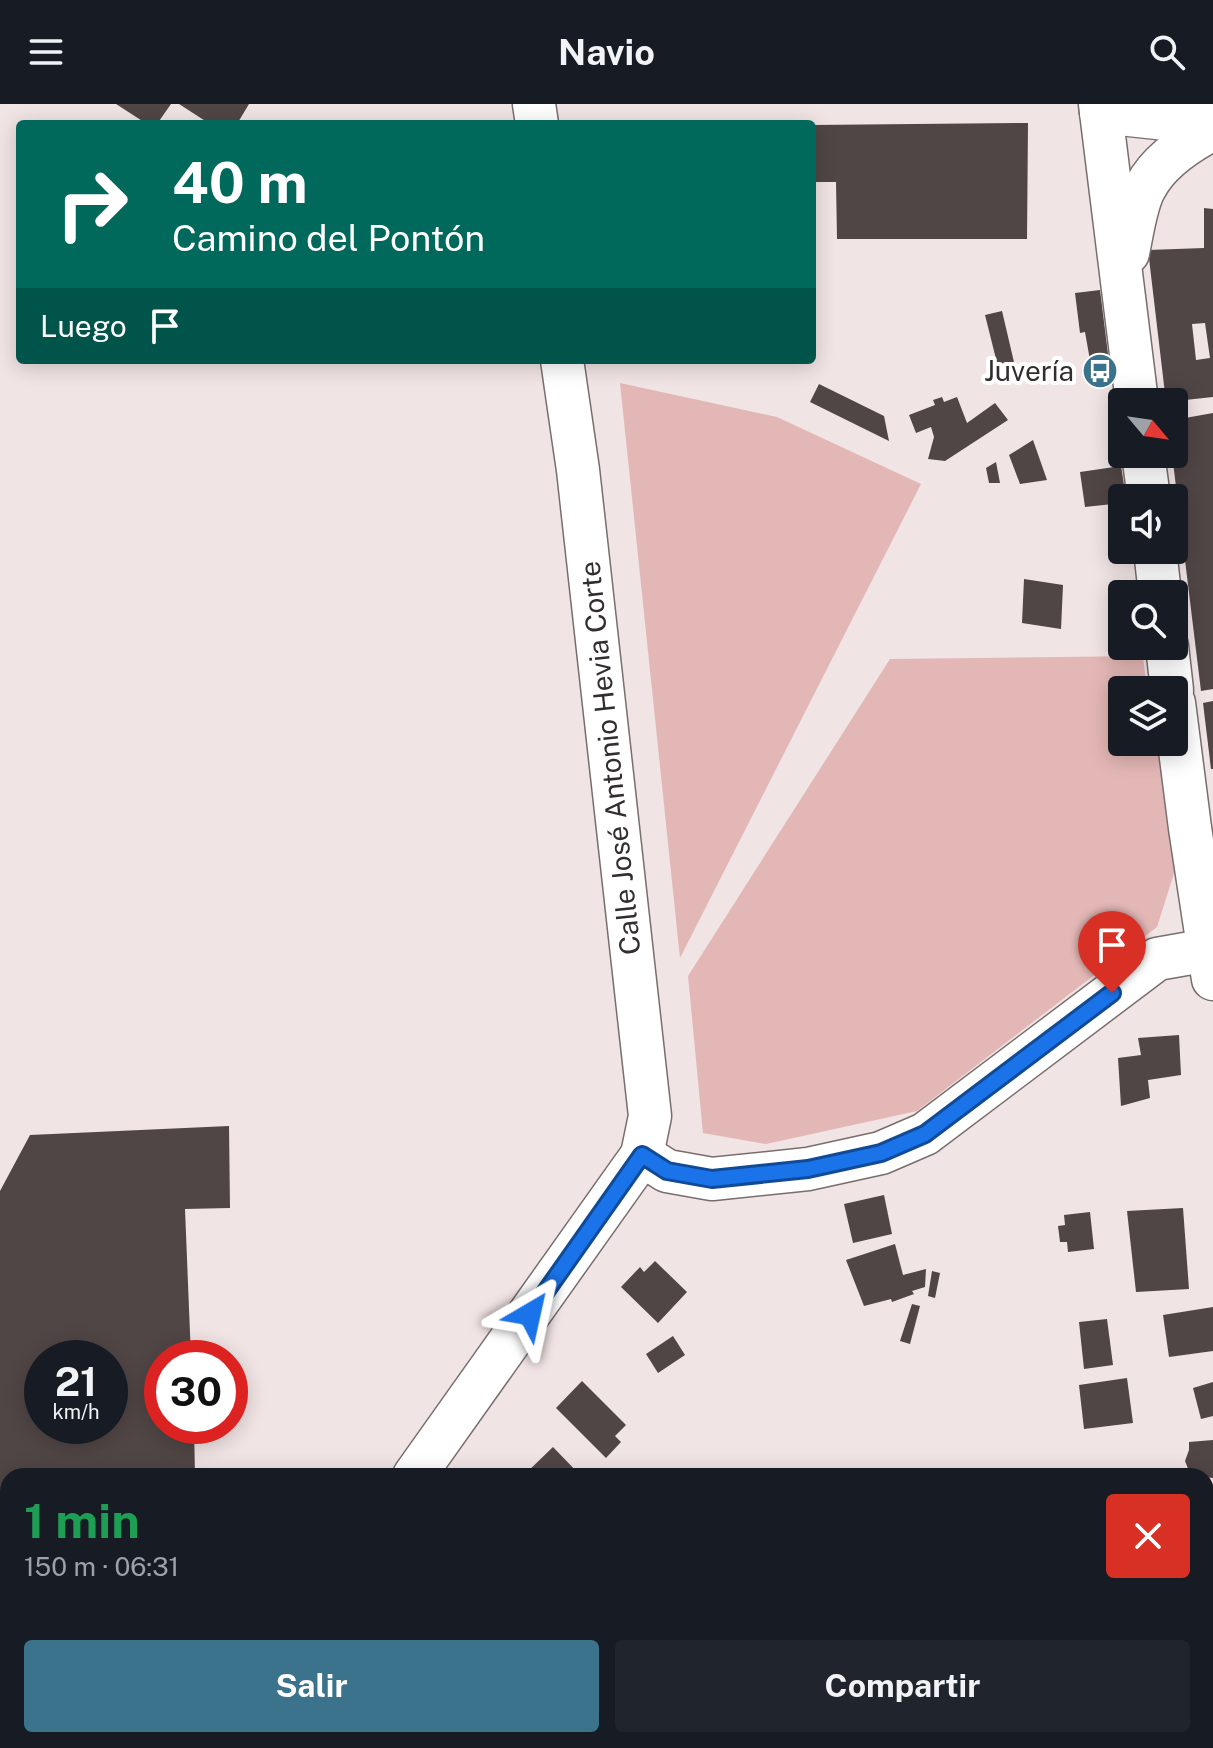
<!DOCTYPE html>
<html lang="es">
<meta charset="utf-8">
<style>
:root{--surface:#171b24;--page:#20242c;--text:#f1f3f6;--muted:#9ea1a6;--accent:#3b738d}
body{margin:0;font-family:"Public Sans",sans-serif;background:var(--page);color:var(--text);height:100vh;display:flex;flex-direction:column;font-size:30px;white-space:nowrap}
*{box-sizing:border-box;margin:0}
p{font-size:26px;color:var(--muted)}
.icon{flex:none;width:44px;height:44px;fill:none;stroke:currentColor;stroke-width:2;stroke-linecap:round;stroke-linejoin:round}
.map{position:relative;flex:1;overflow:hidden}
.side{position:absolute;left:0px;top:1364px;width:1214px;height:280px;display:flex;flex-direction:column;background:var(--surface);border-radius:24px 24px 0 0;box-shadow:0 4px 20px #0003}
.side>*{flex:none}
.top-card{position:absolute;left:16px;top:16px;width:800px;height:244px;border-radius:8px;box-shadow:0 4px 20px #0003;background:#00695c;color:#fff;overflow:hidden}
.needle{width:52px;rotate:119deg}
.controls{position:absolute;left:1108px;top:284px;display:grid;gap:16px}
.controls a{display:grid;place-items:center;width:80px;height:80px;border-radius:8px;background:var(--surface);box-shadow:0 4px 20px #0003;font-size:40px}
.speed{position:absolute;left:24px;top:1236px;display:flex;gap:16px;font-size:40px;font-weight:700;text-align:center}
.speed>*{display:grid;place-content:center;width:104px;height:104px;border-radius:50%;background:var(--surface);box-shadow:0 4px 20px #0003;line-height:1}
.speed small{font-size:20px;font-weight:400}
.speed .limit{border:12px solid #d22;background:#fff;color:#111}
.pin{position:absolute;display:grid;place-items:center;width:68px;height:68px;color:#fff;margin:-82px -34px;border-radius:50% 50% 50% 0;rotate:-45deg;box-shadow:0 0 8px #0007}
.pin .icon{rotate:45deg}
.me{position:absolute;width:88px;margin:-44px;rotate:36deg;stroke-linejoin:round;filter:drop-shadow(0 0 6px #0008)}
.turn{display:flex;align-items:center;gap:28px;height:168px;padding:0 24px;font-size:36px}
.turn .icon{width:104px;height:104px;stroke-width:2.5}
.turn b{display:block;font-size:56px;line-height:68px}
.then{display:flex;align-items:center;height:76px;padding:0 24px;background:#0003;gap:16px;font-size:30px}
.round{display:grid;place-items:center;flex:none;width:84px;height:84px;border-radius:8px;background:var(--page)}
.summary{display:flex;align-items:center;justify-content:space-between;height:136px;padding:0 24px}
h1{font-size:48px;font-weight:700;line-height:60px;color:#1e9e55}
.button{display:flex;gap:16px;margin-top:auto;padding:16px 24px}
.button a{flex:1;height:92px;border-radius:8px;background:var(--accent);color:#fff;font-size:32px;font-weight:700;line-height:92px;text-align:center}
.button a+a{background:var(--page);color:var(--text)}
header{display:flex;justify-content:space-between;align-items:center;height:104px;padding:0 24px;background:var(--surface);font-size:36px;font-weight:700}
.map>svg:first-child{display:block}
.green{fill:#e3b7b5}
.building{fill:#504645;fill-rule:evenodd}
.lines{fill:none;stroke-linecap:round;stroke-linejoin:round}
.minor-casing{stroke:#786e6d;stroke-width:45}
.minor{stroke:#fff;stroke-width:42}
.route-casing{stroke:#114b97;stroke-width:20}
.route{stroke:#1a73e8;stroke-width:14}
.labels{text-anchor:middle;stroke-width:8;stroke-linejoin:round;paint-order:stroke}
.poi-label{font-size:28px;fill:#332e2e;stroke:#fff;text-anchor:end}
.street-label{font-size:28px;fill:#332e2e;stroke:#fff}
</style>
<header><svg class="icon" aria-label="menu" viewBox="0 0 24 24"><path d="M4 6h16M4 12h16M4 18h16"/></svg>Navio<svg class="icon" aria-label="search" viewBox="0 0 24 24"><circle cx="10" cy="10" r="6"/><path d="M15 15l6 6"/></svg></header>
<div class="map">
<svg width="1213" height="1644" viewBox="0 0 1213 1644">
<rect width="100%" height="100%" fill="#f1e4e4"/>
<g class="green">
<polygon points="620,279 777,313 921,380 680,854"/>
<polygon points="1143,552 1147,586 1122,586 1122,638 1156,638 1177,760 1157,823 917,1007 766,1040 703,1029 688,872 890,555"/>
</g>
<g class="building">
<polygon points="116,0 171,0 157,20 147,20"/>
<polygon points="179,0 249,0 237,20 210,20"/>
<polygon points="1028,19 1027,135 837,135 836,78 812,78 812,21"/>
<path d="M1204 104 1213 105V293L1166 298 1148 146 1204 144ZM1205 219 1210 254 1196 256 1192 220Z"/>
<polygon points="1100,186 1108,250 1091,262 1085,228 1080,229 1075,189"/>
<polygon points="1002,207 1017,271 998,263 985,211"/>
<polygon points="819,280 884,312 889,337 810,298"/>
<polygon points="942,293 944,298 957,293 967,319 995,299 1008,316 945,357 928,355 934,333 931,323 916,329 909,311 935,301 933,296"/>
<polygon points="1213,309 1213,585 1201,587 1172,350 1174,350 1174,316"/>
<polygon points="1033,336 1047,376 1020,380 1009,351"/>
<polygon points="996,358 1000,379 989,379 986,364"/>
<polygon points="1121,362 1126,394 1122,394 1122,399 1085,403 1080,368"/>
<polygon points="1024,475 1063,481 1061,525 1022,519"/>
<polygon points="1213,597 1213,665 1211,665 1203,599"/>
<polygon points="1179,931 1181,971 1148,976 1150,994 1121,1002 1118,954 1141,951 1138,934"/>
<path d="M229 1022 230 1104 185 1105 191 1254H162V1322H194L195 1372H8V1466H0V1087L30 1031ZM42 1254H110V1322H42Z"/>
<polygon points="884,1091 892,1130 853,1139 844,1100"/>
<polygon points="1183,1104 1189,1185 1136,1188 1127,1107"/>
<polygon points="1090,1108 1094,1145 1068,1148 1067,1138 1060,1138 1058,1122 1065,1121 1064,1111"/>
<polygon points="895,1140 903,1171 926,1165 925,1183 912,1187 914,1190 892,1198 891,1195 864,1202 846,1156"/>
<polygon points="655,1157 687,1188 658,1219 621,1183 640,1163 644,1168"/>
<polygon points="932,1167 940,1169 935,1194 928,1192"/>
<polygon points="912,1200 920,1202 910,1240 900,1237"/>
<polygon points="1213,1203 1213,1247 1169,1253 1163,1211"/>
<polygon points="1107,1215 1113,1261 1084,1265 1079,1218"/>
<polygon points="673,1232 685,1251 658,1269 646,1250"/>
<polygon points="1127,1274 1133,1319 1084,1325 1079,1281"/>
<polygon points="582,1277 626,1321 615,1332 621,1338 606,1354 556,1304"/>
<polygon points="1213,1278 1213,1312 1201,1315 1193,1284"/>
<polygon points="1213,1336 1213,1374 1191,1372 1185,1357 1189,1346 1189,1338"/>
<polygon points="553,1343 581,1372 523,1372"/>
<polygon points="1206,1551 1208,1551 1211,1581 1206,1581"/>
<polygon points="575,1636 586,1636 593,1644 566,1644"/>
</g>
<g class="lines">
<defs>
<g id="minor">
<polyline points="534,0 537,20"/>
<polyline points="1100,0 1137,298"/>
<polyline points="1101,8 1213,20"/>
<path d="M1128 149C1132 130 1136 98 1146 82 1160 56 1188 38 1213 25"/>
<polyline points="562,256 578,366 650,1012 642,1051"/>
<polyline points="1143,350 1149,394"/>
<polyline points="1155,446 1160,490"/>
<polyline points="1167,542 1172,586"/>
<polyline points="1174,599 1190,724 1213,875"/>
<polyline points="414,1372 642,1051 667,1067 712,1075 808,1065 881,1049 925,1030 1157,855 1208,846"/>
<polyline points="0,1615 8,1614"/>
</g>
</defs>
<use href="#minor" class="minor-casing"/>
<use href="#minor" class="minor"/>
</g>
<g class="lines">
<defs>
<polyline id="route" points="530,1210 642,1051 667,1067 712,1075 808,1065 881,1049 925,1030 1112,889"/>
</defs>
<use href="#route" class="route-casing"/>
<use href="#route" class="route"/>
</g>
<defs>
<symbol id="bus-disc" viewBox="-11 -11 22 22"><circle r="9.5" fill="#3b738d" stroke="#fff"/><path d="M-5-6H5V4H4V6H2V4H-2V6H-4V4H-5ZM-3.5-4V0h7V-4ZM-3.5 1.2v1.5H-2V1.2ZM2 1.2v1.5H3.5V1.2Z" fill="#fff"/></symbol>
</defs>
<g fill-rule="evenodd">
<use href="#bus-disc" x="1080" y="247" width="40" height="40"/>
</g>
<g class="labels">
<g class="poi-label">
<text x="1074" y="277">Juvería</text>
</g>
<g class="street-label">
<text transform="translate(610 654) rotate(-96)" y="10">Calle José Antonio Hevia Corte</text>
</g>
</g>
</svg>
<div class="controls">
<a><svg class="needle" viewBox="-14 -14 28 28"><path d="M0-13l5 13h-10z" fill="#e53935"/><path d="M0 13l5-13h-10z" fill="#9ea1a6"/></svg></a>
<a><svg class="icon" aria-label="sound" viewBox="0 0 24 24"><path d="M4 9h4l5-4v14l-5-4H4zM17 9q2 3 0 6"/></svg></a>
<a><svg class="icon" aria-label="search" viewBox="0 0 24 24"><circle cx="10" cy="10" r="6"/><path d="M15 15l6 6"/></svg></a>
<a><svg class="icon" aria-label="layers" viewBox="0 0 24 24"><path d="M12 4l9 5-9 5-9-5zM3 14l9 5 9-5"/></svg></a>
</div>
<div class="speed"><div>21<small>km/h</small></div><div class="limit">30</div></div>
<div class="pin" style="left:1112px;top:889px;background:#d93025"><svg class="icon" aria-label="arrive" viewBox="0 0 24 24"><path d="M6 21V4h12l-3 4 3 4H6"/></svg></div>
<svg class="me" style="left:530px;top:1210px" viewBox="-20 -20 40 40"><path d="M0-17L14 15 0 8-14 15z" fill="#1a73e8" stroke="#fff" stroke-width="4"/></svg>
<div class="top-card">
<div class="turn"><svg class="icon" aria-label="right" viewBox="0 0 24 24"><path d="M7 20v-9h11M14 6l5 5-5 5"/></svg><div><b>40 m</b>Camino del Pontón</div></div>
<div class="then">Luego<svg class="icon" aria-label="arrive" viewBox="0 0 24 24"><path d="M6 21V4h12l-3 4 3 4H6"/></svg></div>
</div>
<section class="side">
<div class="summary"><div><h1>1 min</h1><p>150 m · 06:31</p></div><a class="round" style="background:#d93025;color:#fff"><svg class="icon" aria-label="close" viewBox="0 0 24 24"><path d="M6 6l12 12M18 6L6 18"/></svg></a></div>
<div class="button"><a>Salir</a><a>Compartir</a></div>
</section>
</div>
